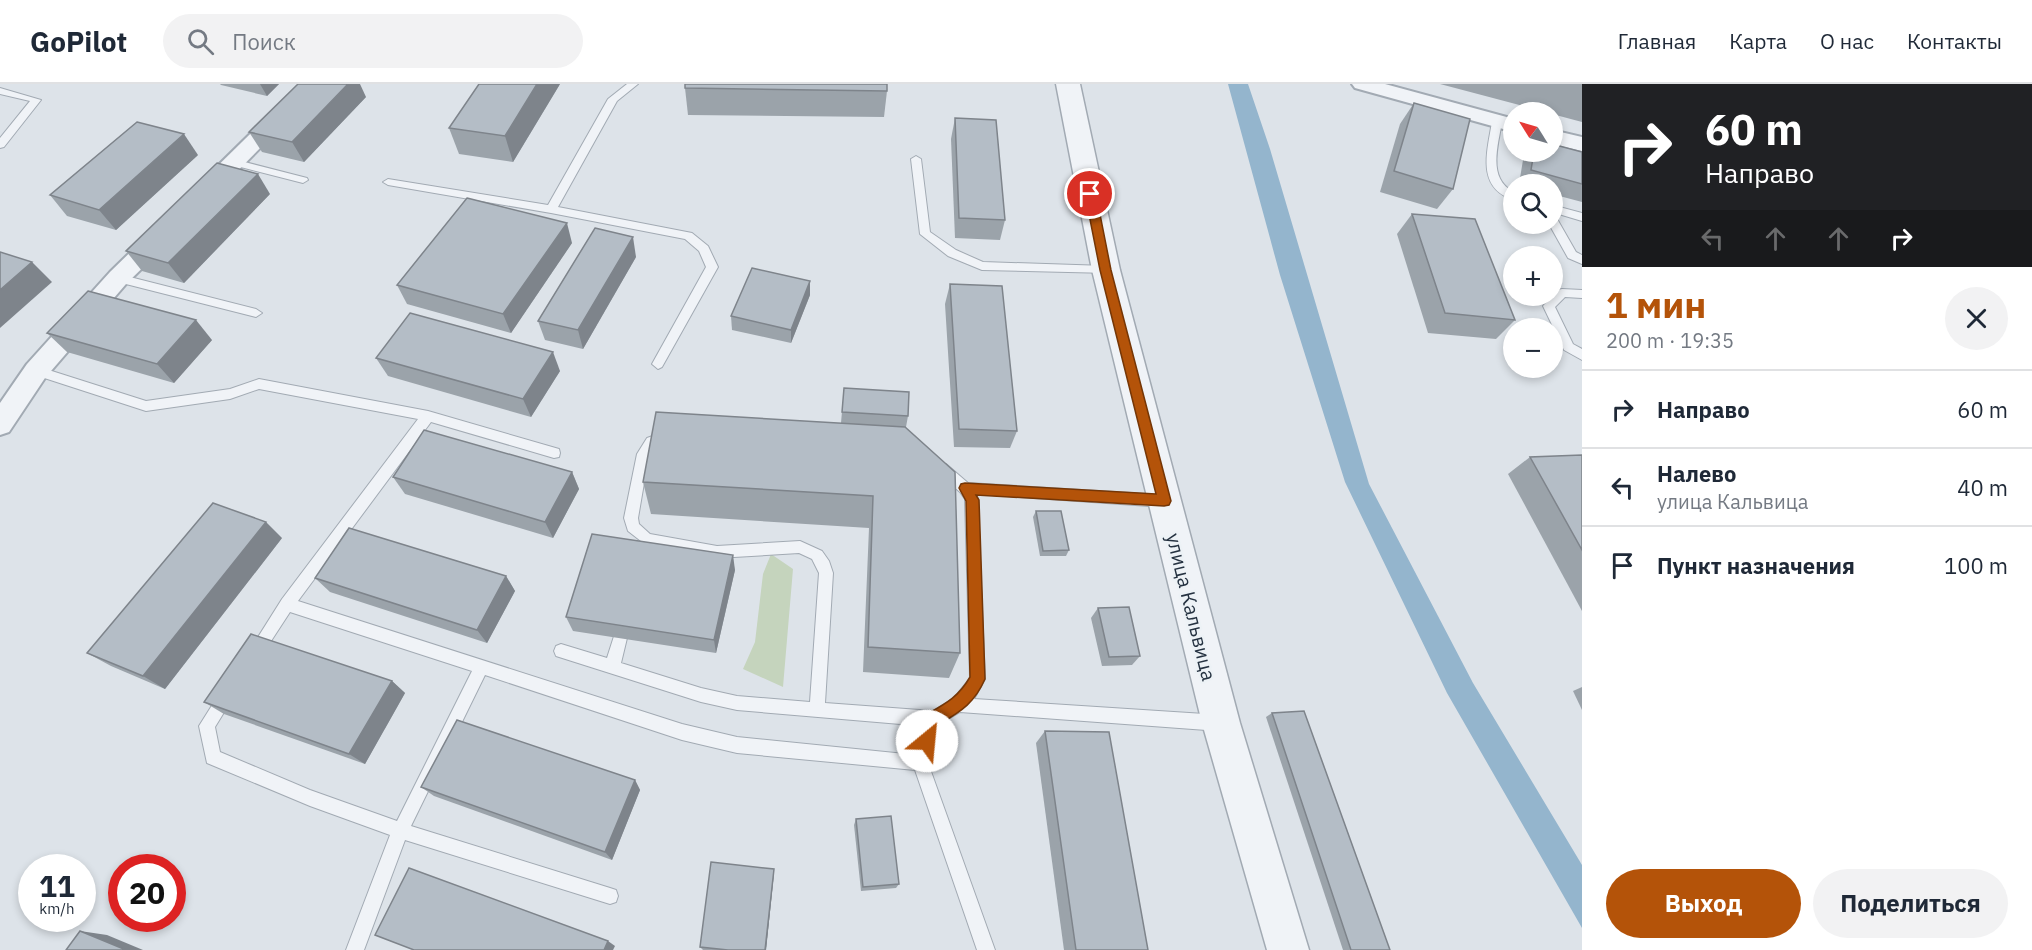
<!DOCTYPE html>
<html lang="ru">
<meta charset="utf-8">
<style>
:root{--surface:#fff;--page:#f2f2f3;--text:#1f2937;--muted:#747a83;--line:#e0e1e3;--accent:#b45309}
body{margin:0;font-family:"IBM Plex Sans",sans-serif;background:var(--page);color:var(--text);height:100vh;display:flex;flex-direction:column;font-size:22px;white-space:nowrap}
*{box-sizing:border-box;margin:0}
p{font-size:20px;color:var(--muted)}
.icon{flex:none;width:33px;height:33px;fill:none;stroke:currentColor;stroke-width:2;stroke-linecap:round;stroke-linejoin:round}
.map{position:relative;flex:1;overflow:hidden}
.panel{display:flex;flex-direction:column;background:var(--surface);width:450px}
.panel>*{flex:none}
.banner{background:#202124;color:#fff;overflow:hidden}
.needle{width:39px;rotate:307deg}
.controls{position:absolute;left:1503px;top:18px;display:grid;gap:12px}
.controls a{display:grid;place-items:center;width:60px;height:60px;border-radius:50%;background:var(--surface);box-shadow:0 3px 9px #0003;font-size:30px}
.speed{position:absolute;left:18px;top:770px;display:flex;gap:12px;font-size:30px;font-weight:700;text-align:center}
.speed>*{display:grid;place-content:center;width:78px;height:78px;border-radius:50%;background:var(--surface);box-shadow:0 3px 9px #0003;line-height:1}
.speed small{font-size:15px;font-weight:400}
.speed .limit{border:9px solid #d22;background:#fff;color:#111}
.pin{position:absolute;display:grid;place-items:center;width:51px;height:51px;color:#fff;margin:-26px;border:3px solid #fff;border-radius:50%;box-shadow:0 2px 6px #0007}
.me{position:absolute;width:66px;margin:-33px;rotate:28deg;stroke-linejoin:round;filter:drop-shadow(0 0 4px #0008)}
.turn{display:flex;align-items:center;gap:21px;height:126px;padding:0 24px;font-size:27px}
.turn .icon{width:78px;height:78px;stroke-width:2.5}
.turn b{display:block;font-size:42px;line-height:51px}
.lanes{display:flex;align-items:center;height:57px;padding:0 24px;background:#0003;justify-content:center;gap:30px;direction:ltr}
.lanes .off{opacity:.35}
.round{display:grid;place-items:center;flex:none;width:63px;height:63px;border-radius:32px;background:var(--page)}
.summary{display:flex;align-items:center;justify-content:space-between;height:102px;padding:0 24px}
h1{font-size:36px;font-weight:700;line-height:45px;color:var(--accent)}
.action{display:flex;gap:12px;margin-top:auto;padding:12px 24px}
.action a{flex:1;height:69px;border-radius:36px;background:var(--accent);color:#fff;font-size:24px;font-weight:700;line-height:69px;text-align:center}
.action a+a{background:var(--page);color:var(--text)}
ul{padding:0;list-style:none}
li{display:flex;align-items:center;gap:18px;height:78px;padding:0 24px;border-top:2px solid var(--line)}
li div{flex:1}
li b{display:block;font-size:22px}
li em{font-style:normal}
header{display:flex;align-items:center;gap:36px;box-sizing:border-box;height:84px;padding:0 30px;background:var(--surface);border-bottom:2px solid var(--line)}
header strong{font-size:28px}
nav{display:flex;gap:33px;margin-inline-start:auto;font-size:21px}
.search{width:420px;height:54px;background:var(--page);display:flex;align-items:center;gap:15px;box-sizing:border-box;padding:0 21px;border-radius:33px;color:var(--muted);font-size:22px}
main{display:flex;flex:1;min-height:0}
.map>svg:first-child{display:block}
.green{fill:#c5d4bd}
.water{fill:#94b5cd}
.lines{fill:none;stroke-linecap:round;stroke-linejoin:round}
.service-casing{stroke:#a2aab3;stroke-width:2}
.minor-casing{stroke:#a2aab3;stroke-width:4}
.tertiary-casing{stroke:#a2aab3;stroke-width:3}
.service{fill:#f0f3f7;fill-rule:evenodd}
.minor{fill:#f0f3f7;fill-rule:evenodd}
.tertiary{fill:#f0f3f7;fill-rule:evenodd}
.wall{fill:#9ba3aa}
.shaded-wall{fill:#7e848b}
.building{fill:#b4bdc6;stroke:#7e848b;stroke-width:1.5}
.route{fill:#b45309;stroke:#753606;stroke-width:1.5}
.labels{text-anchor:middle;stroke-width:5;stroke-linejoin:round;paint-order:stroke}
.street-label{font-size:20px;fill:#253241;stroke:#edf2f6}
</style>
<header>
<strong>GoPilot</strong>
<div class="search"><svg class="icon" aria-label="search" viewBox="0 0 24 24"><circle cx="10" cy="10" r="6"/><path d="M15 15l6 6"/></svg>Поиск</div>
<nav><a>Главная</a><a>Карта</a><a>О нас</a><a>Контакты</a></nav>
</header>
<main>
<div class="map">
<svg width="1582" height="866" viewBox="0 0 1582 866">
<rect width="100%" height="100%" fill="#dde3e9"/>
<polygon class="green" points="771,470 793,485 783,603 743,585 755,558 763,490"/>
<polygon class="water" points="1228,0 1248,0 1270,65 1369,400 1473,599 1582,781 1582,844 1447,609 1345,398 1280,191"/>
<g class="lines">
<defs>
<g id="service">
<polygon points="627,0 638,0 617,17 558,123 692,149 708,162 718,183 662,283 658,285 652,280 706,183 699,167 685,155 551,129 388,101 383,98 388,95 548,121 608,15"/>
<polygon points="0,4 41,16 4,63 0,64 0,54 30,17 0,10"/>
<path d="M1497 35 1502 38C1498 61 1487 95 1514 108V116C1476 104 1487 68 1492 38Z"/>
<polygon points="916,72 921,75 930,148 956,166 983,178 1106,182 1112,186 1110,189 982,186 948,172 920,150 911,75"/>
<polygon points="233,75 307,94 308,96 303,99 229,80 229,76"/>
<polygon points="1552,121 1582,129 1582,137 1552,128"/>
<polygon points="1552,132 1556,133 1576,168 1582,171 1582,180 1568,174 1549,140 1552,140"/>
<polygon points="118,190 256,225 262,229 256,233 114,197 114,191"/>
<polygon points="1562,205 1582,206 1582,214 1565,213 1555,223 1573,260 1582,265 1582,276 1564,266 1543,222 1558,206"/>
<polygon points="36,282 146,317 230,305 259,295 428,327 559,365 560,369 559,373 554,374 431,338 298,517 682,640 737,653 915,671 924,642 737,626 701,618 556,572 554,567 556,562 561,560 607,574 615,549 620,547 625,549 627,554 621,579 701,604 737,612 810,618 819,489 812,475 799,469 717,474 646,461 628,447 624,434 637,370 647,354 667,347 673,352 672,356 657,361 649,370 638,434 639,440 650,450 717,462 800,457 822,467 829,477 833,489 825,619 933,627 954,614 970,594 965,415 960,408 936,388 934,384 936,380 946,380 968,399 1164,411 1169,413 1171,417 1169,421 1164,423 977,410 985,595 974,615 1220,631 1225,634 1228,639 1225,644 1220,647 960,628 940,640 928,679 995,866 977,866 915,686 737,669 682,656 485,591 411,742 610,804 616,806 618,812 616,818 610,820 405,756 364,866 346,866 390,751 310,722 207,679 199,642 221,607 226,605 231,607 234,612 215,643 220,668 310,706 397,737 472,587 290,528 260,574 255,576 250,574 248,569 282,515 418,335 259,305 230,315 146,327 32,290 30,287 32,284"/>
</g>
<g id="minor">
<polygon points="301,0 323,0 210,115 202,117 194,115 191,110 194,105"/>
<polygon points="1352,0 1385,0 1514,35 1514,48 1355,4"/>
<polygon points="1552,46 1582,53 1582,67 1552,60"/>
<polygon points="161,144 169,146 173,152 169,158 126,200 45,294 9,348 0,351 0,319 27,280 110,188 153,146"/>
</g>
<polygon id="tertiary" points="1056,0 1080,0 1120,186 1240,639 1309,866 1267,866 1202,639 1092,186"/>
</defs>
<use href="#service" class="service-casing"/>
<use href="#minor" class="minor-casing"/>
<use href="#tertiary" class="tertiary-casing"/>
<use href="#service" class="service"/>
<use href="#minor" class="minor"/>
<use href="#tertiary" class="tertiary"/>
</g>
<g class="wall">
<polygon points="220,0 279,0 267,12 221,1"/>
<polygon points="560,0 513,78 459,70 449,44"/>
<polygon points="1440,0 1582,0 1582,38 1552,30 1552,28 1546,28"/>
<polygon points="685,4 887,7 884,33 688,31"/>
<polygon points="366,13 304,78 262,68 249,48"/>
<polygon points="1414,19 1453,105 1437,125 1380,108 1400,40"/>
<polygon points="955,34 1005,136 1000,156 955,154 951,55"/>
<polygon points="1525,68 1582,68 1582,118 1552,110 1552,100 1519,100 1524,70"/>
<polygon points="198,71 116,146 67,132 50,111"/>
<polygon points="270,110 184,199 142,187 126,167"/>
<polygon points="1412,130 1515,236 1496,255 1428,249 1397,150"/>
<polygon points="572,159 511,249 407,220 397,201"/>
<polygon points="636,173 583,265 545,256 538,237"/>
<polygon points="950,200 1017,347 1010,364 954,363 945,220"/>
<polygon points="810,211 791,259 732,246 731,232"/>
<polygon points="47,249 212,256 174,299 67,268"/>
<polygon points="376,274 560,287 531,333 388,292"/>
<polygon points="844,304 908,332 906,343 960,569 949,594 863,588 869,444 651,430 643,398 841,339"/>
<polygon points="1582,371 1582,527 1508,390 1530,373"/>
<polygon points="572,388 579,405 553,454 405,410 393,393"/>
<polygon points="1036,427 1069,466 1066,472 1040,472 1033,433"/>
<polygon points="282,454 165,605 111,582 87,569"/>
<polygon points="735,486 716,569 573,547 566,533"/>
<polygon points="506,492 515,507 487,559 330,508 315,494"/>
<polygon points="1098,524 1140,572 1132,581 1102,582 1091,534"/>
<polygon points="392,597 405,609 365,680 224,630 204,618"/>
<polygon points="1582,603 1582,626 1573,607"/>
<polygon points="1272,629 1390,866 1343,866 1266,633"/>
<polygon points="1045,647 1148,866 1064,866 1036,659"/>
<polygon points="635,696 640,706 612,776 434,712 421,703"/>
<polygon points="856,735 899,800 896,804 861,807 854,741"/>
<polygon points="774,785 774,789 766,866 703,866 700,863"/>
</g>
<g class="shaded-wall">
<polygon points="260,0 279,0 267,12"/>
<polygon points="348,0 360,0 366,13 304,78 292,58"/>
<polygon points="537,0 560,0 513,78 505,52"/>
<polygon points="184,50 198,71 116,146 99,126"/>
<polygon points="258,90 270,110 184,199 168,179"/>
<polygon points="567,139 572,159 511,249 503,230"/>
<polygon points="633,153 636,173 583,265 578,246"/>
<polygon points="32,178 52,198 0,244 0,206"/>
<polygon points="810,197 810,211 791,259 791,246"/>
<polygon points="196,236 212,256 174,299 157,280"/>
<polygon points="553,268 560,287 531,333 523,315"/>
<polygon points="572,388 579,405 553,454 545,438"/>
<polygon points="266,438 282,454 165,605 143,592"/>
<polygon points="733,471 735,486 716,569 714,556"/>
<polygon points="506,492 515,507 487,559 477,546"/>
<polygon points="392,597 405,609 365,680 349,670"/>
<polygon points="635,696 640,706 612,776 605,768"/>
<polygon points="774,785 774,789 766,866 765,866"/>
<polygon points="80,847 107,851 143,866 126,866"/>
<polygon points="608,857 615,862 613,866 604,866"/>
</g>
<g class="building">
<polygon points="298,0 348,0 292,58 249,48"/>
<polygon points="479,0 537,0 505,52 449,44"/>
<polygon points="685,0 887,0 887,7 685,4"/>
<polygon points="1414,19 1470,35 1453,105 1394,87"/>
<polygon points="955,34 996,36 1005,136 959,134"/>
<polygon points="137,38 184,50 99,126 50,111"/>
<polygon points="1552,60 1582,68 1582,100 1531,86 1534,68 1552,68"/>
<polygon points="217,79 258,90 168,179 126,167"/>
<polygon points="467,114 567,139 503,230 397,201"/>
<polygon points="1412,130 1475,135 1515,236 1445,229"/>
<polygon points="595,144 633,153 578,246 538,237"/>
<polygon points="0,168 32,178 0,206"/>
<polygon points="752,184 810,197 791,246 731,232"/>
<polygon points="950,200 1002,202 1017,347 959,345"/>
<polygon points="88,207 196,236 157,280 47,249"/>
<polygon points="410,229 553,268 523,315 376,274"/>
<polygon points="844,304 909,308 908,332 842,328"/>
<polygon points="656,328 905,343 955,388 960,569 868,563 873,412 643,398"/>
<polygon points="424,346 572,388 545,438 393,393"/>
<polygon points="1582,371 1582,466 1530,373"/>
<polygon points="213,419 266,438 143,592 87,569"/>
<polygon points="1036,427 1061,427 1069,466 1043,467"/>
<polygon points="349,444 506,492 477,546 315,494"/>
<polygon points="592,450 733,471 714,556 566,533"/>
<polygon points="1129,523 1140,572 1109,573 1098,524"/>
<polygon points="251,550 392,597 349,670 204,618"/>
<polygon points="1304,627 1390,866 1351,866 1272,629"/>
<polygon points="457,636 635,696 605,768 421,703"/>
<polygon points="1045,647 1109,648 1148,866 1076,866"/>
<polygon points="891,732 899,800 863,803 856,735"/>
<polygon points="711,778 774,785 765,866 728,866 700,863"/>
<polygon points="409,784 608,857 604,866 414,866 375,851"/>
<polygon points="80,847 126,866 66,866"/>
</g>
<path class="route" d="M1090 107 1096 110 1111 186 1171 417 1169 421 1164 422 976 411 979 416 985 595C975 618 962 627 941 639L933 662 927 664 922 662 919 657 929 629C947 619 959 612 970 593L966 417 959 404 961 400 965 399 1156 410 1100 186 1085 110Z"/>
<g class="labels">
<g class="street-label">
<text transform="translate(1191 523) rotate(76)" y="7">улица Кальвица</text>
</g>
</g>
</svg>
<div class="controls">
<a><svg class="needle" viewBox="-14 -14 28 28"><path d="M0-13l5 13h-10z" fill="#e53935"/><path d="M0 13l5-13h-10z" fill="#747a83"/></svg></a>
<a><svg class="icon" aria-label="search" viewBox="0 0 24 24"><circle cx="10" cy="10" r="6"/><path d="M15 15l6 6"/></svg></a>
<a>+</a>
<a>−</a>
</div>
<div class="speed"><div>11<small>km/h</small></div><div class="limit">20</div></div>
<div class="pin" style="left:1090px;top:110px;background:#d93025"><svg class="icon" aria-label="arrive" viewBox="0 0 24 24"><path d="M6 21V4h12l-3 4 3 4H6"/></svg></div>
<svg class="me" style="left:927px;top:657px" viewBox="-20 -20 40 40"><circle r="19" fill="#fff"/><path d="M0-13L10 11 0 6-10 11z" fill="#b45309"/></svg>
</div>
<section class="panel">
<div class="banner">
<div class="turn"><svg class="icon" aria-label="right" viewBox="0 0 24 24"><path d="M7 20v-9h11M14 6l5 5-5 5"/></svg><div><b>60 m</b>Направо</div></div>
<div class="lanes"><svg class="icon off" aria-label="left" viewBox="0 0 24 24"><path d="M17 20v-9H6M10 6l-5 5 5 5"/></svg><svg class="icon off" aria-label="ahead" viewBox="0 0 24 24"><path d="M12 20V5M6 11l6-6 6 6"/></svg><svg class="icon off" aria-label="ahead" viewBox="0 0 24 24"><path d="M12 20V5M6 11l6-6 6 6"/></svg><svg class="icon" aria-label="right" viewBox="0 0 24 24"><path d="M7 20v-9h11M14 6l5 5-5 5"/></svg></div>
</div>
<div class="summary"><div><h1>1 мин</h1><p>200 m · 19:35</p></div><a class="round"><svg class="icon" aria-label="close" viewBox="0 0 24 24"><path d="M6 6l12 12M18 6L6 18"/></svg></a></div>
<ul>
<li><svg class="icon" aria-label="right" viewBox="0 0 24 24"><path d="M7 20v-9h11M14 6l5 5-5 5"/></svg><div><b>Направо</b></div><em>60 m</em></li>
<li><svg class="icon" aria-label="left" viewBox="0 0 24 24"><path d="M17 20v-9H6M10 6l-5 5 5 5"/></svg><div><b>Налево</b><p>улица Кальвица</p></div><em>40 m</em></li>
<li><svg class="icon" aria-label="arrive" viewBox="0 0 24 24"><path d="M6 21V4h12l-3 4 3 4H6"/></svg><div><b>Пункт назначения</b></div><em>100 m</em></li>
</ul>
<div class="action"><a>Выход</a><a>Поделиться</a></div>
</section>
</main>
